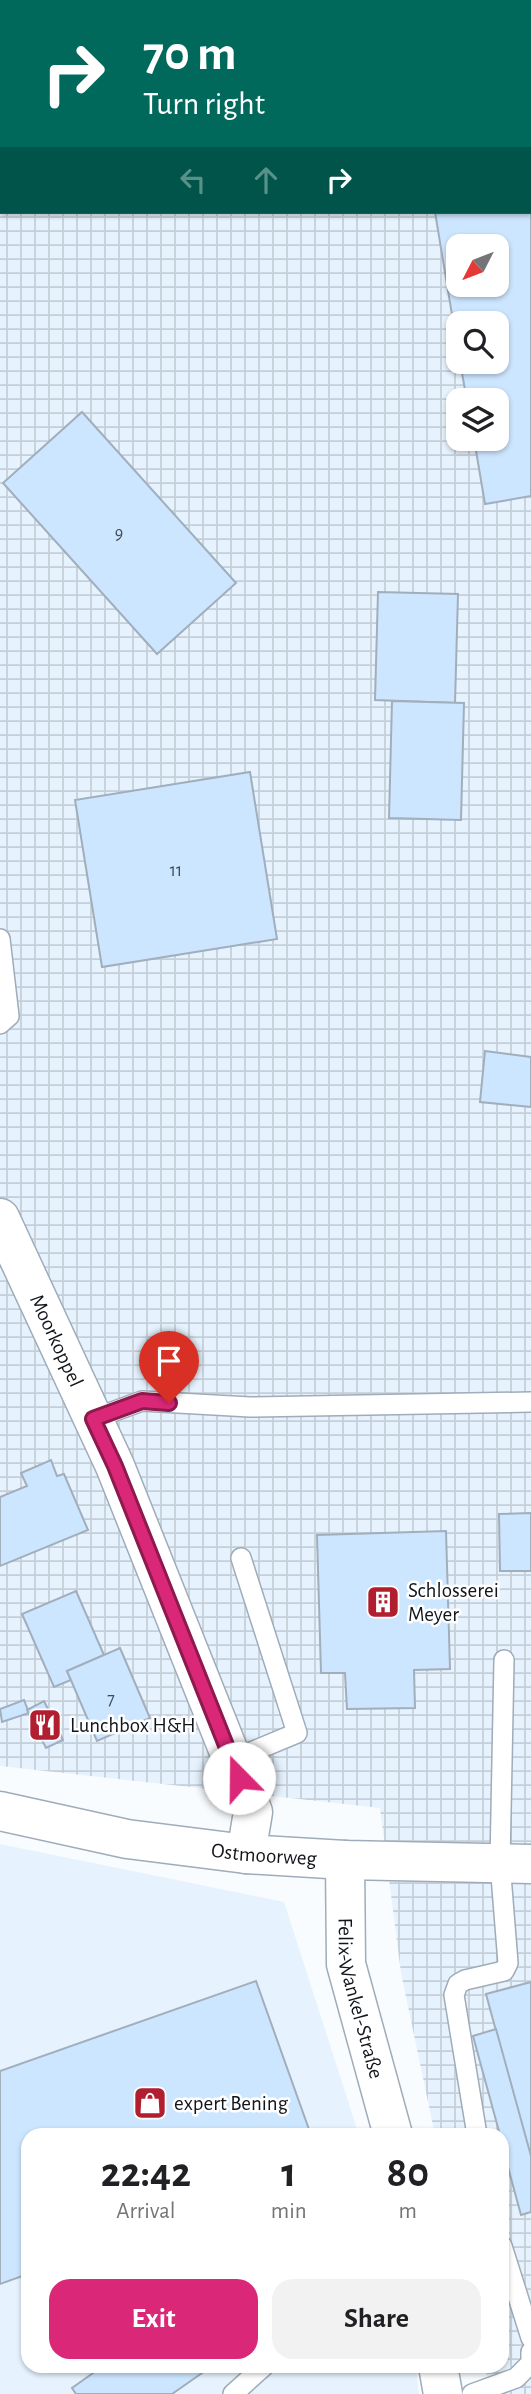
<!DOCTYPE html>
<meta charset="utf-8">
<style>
:root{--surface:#fff;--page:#f2f2f2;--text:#202124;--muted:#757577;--accent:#db2777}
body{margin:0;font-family:"Alegreya Sans",sans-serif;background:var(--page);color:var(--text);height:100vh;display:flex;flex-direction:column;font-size:26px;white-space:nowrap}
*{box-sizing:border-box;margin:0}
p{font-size:23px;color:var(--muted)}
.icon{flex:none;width:38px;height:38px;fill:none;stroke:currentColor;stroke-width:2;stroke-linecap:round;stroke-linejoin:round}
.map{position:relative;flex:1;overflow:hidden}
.sheet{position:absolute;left:21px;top:2128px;width:488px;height:245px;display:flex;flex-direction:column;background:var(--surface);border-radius:21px;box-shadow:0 2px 5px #0004}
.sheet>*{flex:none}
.banner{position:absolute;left:0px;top:0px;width:532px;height:214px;box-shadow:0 2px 5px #0004;background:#00695c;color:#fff;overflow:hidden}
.needle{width:46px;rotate:228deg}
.fabs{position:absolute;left:446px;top:234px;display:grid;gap:14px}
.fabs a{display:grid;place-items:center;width:63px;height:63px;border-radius:14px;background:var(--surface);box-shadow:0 2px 5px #0004;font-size:35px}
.pin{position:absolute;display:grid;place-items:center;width:60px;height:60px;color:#fff;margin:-72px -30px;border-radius:50% 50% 50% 0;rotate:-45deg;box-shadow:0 0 7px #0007}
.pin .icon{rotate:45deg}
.me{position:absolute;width:77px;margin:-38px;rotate:338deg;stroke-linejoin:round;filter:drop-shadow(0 0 5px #0008)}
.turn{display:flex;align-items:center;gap:24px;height:147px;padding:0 28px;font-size:32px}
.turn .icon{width:91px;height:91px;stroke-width:2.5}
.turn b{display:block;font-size:49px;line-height:60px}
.lanes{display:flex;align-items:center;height:66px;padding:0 28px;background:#0003;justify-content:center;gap:35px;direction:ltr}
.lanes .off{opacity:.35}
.eta{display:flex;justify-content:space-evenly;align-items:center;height:119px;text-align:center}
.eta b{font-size:42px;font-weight:700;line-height:49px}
.button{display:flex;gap:14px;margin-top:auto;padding:14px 28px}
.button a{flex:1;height:80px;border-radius:21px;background:var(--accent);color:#fff;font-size:28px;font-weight:700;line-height:80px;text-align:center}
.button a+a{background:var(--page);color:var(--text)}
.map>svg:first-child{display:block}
.built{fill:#e6f2fd}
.industrial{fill:url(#industrial-grid);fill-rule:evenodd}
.building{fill:#cde6ff;stroke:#a1aebb;stroke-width:2;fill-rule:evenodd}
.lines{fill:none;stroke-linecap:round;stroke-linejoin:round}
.service-casing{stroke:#9facb9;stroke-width:22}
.minor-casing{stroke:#9facb9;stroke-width:41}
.tertiary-casing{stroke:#9facb9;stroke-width:41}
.service{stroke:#fff;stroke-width:19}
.minor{stroke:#fff;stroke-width:38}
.tertiary{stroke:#fff;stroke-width:38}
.route-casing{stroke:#8e194d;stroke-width:18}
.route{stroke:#db2777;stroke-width:12}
.labels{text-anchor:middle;stroke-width:5;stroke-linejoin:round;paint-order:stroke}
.number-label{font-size:18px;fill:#414a54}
.street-label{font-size:21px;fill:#12161b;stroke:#fff}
.poi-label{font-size:21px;fill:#12161b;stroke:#fff;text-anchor:start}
</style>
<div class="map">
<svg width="531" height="2394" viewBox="0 0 531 2394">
<defs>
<pattern id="industrial-grid" width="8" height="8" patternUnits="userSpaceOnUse" patternTransform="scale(1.75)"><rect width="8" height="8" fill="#e6f2fd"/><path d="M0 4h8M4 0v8" fill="none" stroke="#c4cfd8"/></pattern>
</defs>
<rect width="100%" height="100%" fill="#f9fcff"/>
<polygon class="built" points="0,1844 284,1902 359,2135 28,2135 28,2366 416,2366 419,2394 0,2394"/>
<path class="industrial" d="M0 0H531V2394H490L485 2366H502V2135H435L401 1973 380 1808 0 1766ZM2 2H530V212H2ZM458 247H497V285H458ZM458 324H497V362H458ZM458 401H497V439H458Z"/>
<g class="building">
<path d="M398 0H531V496L485 504 474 439H497V401H467L460 362H497V324H458V351L435 212H530V2H399ZM458 247H497V285H458Z"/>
<polygon points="82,412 236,583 157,654 3,483"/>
<polygon points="378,592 458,594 455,703 375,700"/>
<polygon points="392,701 464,703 461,820 389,818"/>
<polygon points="250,772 277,939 102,967 75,800"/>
<polygon points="485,1051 531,1057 531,1107 480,1102"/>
<polygon points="51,1460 57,1476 64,1474 88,1530 0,1566 0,1497 27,1486 21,1473"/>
<polygon points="531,1513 531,1571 500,1571 499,1514"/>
<polygon points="446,1531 450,1669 414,1670 415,1708 347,1709 345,1673 321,1673 317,1535"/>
<polygon points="76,1591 104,1655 67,1671 71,1680 54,1687 22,1614"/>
<polygon points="120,1648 150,1718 97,1741 67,1671"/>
<polygon points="24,1700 29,1713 2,1722 0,1709"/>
<polygon points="44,1701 63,1740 46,1748 27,1710"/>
<polygon points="256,1981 311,2135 28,2135 28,2274 0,2284 0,2071"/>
<polygon points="531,1982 531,2156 530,2156 486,1994"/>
<polygon points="496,2029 531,2156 531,2212 521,2215 502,2145 502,2135 500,2135 473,2036"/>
<polygon points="103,2366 212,2366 172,2394 76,2394 72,2388"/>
</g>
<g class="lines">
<defs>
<g id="service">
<polyline points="0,939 9,1016 0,1024"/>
<polyline points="93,1419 142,1401 250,1407 531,1402"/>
<polyline points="232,1760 297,1733 241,1558"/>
<polyline points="477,2135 454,1995 458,1984 465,1980 504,1971 508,1963 500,1863 504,1660"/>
<polyline points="502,2246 531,2338"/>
<polyline points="233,2394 264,2366"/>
<polyline points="472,2394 516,2378 531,2363 531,2352"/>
</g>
<g id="minor">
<path id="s1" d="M0 1218 115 1466 253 1812 246 1854"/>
<path id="s2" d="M345 1860 346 1964 393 2135"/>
<polyline points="438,2366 443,2394"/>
</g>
<g id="tertiary">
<path id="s3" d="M0 1811 127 1839 246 1854 345 1860 531 1864"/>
</g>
</defs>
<use href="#service" class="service-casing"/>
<use href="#minor" class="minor-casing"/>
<use href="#tertiary" class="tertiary-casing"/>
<use href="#service" class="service"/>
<use href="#minor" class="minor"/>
<use href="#tertiary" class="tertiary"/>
</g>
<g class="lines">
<defs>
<polyline id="route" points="169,1403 142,1401 93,1419 115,1466 239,1778"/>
</defs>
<use href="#route" class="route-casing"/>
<use href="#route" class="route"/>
</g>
<defs>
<symbol id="building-square" viewBox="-11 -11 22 22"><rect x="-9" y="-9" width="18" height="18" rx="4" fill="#b11e30" stroke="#fff"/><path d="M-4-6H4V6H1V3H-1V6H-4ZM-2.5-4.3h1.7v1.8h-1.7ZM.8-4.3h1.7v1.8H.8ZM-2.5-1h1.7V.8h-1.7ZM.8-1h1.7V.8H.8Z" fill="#fff"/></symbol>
<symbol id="restaurant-square" viewBox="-11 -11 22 22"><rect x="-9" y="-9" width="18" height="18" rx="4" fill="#b11e30" stroke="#fff"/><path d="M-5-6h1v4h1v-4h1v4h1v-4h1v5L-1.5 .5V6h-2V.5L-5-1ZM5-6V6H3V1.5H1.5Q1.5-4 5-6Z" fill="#fff"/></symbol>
<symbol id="shop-square" viewBox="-11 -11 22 22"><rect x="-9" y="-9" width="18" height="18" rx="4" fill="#b11e30" stroke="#fff"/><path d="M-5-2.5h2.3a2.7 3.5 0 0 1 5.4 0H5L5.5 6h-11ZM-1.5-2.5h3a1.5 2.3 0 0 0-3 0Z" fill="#fff"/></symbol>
</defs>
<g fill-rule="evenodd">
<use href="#building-square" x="364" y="1583" width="38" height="38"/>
<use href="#restaurant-square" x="26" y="1706" width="38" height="38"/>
<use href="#shop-square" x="131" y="2084" width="38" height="38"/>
</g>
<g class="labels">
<g class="number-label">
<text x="119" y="539">9</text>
<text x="176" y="876">11</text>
<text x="111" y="1705">7</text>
</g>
<g class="street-label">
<text dy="7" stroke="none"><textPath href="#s1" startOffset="135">Moorkoppel</textPath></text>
<text dy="7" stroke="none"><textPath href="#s3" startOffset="268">Ostmoorweg</textPath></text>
<text dy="7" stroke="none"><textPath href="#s2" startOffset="140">Felix-Wankel-Straße</textPath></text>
</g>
<g class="poi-label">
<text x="408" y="1597">Schlosserei<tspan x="408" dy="24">Meyer</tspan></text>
<text x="70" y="1732">Lunchbox H&amp;H</text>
<text x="174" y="2110">expert Bening</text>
</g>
</g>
</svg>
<div class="fabs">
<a><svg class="needle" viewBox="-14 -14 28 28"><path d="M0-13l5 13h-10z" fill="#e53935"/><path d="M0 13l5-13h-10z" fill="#757577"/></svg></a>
<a><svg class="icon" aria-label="search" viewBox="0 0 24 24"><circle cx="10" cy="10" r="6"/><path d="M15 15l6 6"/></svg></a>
<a><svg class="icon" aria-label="layers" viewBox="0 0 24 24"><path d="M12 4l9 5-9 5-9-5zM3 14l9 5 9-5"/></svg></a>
</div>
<div class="pin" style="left:169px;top:1403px;background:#d93025"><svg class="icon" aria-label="arrive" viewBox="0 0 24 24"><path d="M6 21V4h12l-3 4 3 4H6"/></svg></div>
<svg class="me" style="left:239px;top:1778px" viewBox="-20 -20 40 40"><circle r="19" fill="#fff"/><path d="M0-13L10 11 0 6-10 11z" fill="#db2777"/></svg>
<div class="banner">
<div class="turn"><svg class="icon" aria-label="right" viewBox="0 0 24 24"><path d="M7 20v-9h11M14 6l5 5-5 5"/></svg><div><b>70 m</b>Turn right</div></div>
<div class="lanes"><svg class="icon off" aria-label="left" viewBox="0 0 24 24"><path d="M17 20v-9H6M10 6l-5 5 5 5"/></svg><svg class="icon off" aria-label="ahead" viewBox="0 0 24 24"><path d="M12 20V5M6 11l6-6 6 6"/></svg><svg class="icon" aria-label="right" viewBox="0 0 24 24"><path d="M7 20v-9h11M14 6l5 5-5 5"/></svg></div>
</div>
<section class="sheet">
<div class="eta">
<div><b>22:42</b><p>Arrival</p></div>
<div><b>1</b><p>min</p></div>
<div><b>80</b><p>m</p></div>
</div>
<div class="button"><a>Exit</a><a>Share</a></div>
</section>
</div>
